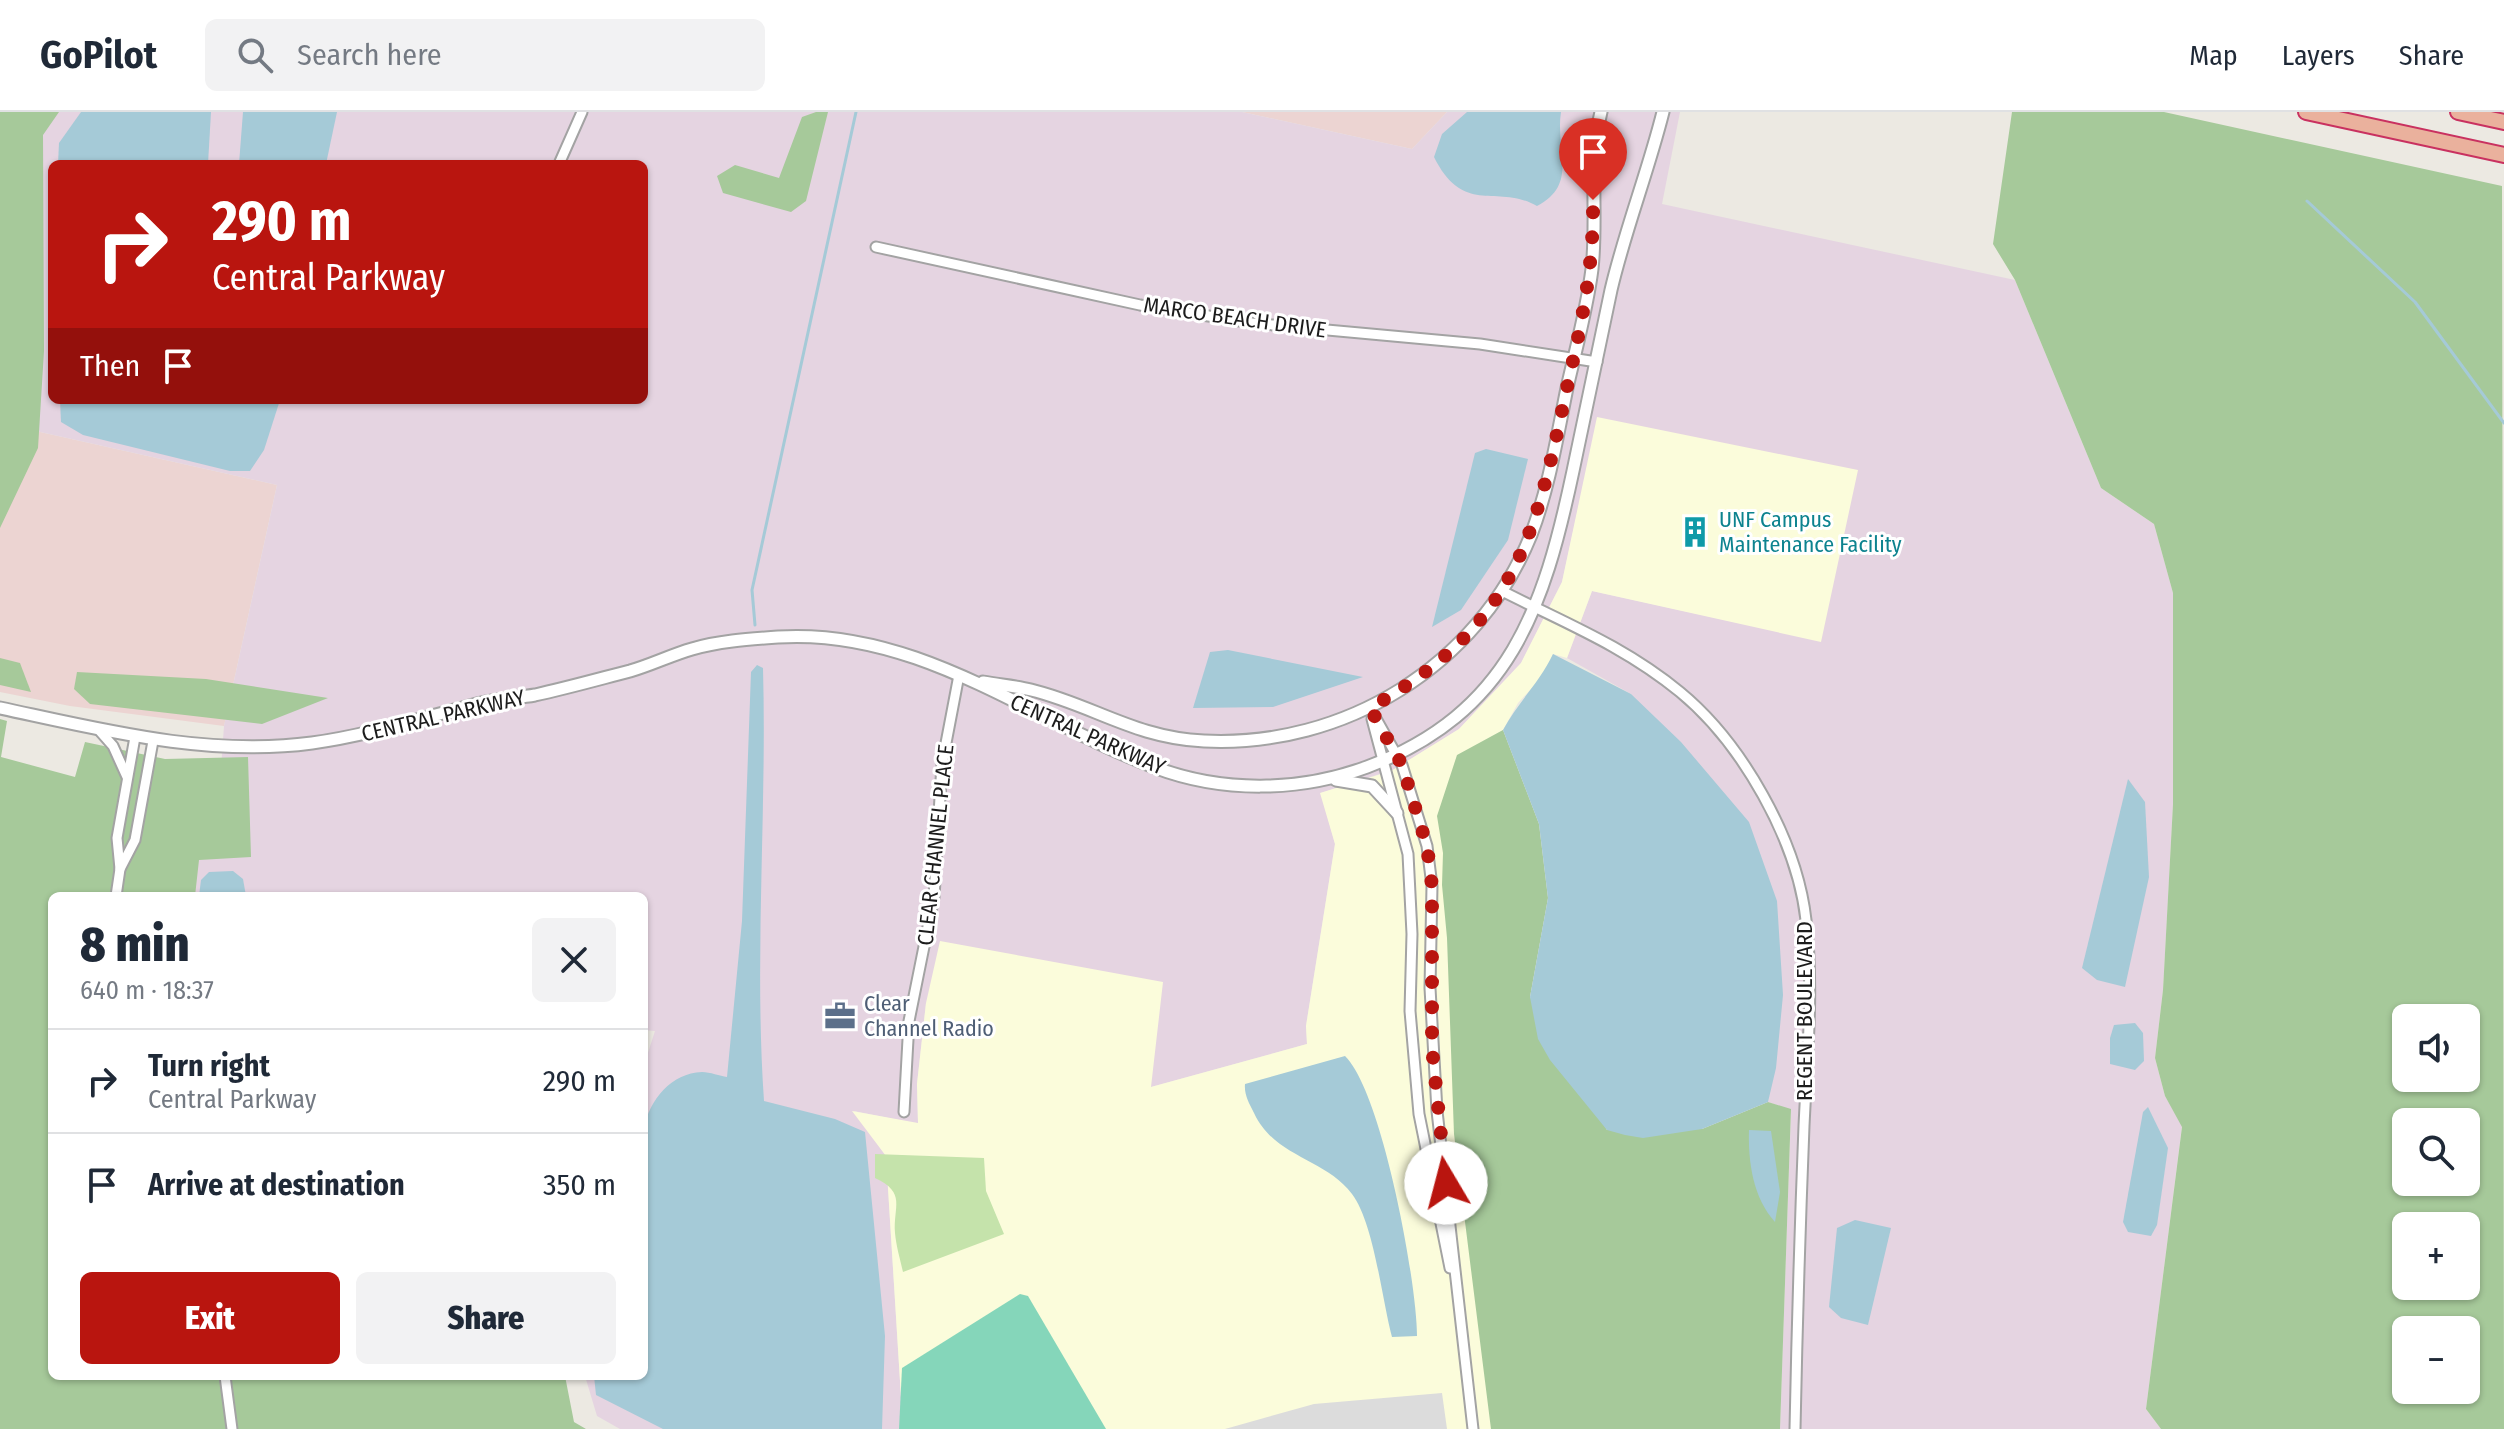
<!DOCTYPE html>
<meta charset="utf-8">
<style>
:root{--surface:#fff;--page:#f2f2f3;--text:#1f2937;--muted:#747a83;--line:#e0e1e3;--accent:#b9150f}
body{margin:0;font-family:"Fira Sans Condensed",sans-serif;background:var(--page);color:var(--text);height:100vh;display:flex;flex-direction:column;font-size:30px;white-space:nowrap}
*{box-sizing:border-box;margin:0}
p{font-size:26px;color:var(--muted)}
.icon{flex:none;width:44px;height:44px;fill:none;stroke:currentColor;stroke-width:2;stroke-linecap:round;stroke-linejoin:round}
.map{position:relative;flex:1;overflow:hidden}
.panel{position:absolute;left:48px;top:780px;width:600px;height:488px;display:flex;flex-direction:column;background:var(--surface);border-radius:12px;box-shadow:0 2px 6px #0004}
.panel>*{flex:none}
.banner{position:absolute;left:48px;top:48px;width:600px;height:244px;border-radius:12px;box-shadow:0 2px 6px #0004;background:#b9150f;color:#fff;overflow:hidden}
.controls{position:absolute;left:2392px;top:892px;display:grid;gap:16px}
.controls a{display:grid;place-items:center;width:88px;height:88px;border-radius:12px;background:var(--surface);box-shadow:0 2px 6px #0004;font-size:40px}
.pin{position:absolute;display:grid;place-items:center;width:68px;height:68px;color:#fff;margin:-82px -34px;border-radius:50% 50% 50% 0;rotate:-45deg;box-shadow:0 0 8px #0007}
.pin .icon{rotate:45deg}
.me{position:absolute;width:88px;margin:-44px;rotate:352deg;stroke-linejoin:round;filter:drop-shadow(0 0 6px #0008)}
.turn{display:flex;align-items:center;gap:28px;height:168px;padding:0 32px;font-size:36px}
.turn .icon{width:104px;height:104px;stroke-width:2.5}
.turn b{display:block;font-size:56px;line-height:68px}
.then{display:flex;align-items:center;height:76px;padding:0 32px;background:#0003;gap:16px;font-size:30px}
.round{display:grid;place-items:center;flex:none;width:84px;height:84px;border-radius:12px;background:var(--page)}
.summary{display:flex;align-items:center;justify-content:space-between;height:136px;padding:0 32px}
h1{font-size:48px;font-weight:800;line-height:60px}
.button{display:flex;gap:16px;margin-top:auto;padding:16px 32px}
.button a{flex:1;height:92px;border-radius:12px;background:var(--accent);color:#fff;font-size:32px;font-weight:800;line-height:92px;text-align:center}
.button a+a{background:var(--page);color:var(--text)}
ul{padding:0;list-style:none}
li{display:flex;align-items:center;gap:24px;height:104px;padding:0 32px;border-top:2px solid var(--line)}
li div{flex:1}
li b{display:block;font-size:30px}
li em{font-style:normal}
header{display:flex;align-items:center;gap:48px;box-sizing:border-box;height:112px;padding:0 40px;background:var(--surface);border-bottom:2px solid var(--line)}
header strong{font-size:38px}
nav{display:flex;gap:44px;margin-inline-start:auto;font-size:28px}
.search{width:560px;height:72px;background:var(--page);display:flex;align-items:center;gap:20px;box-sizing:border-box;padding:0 28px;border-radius:12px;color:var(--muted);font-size:30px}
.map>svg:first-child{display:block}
.commercial{fill:#ecd4d2}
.industrial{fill:#e5d4e1;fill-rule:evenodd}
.education{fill:#fbfcdb}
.grass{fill:#c5e3ab}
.forest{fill:#a6c99a;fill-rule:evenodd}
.pitch{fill:#85d6ba}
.parking{fill:#dcdcdc}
.water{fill:#a5cad7}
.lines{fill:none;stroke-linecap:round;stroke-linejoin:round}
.stream{stroke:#a5cad7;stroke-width:3}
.minor-casing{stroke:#a3a3a3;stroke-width:13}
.tertiary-casing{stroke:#a3a3a3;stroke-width:15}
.trunk-casing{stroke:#c93160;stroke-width:18}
.minor{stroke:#fff;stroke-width:9}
.tertiary{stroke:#fff;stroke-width:11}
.trunk{stroke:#eab19d;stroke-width:14}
.route{stroke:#b9150f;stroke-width:14;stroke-dasharray:0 25.2}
.labels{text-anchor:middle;stroke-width:6;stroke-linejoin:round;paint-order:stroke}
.street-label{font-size:22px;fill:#1c1c1c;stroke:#fff}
.culture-label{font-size:22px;fill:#0d838f;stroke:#fff;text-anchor:start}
.service-label{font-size:22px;fill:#4e5e75;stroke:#fff;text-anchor:start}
</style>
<header>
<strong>GoPilot</strong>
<div class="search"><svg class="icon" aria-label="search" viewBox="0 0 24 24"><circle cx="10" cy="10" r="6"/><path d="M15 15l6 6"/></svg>Search here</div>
<nav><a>Map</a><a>Layers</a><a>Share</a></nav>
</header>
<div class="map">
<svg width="2504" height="1317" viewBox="0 0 2504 1317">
<rect width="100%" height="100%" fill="#ece9e2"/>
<g class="commercial">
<polygon points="1242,0 1447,0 1412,37"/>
<polygon points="0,311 277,373 224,614 70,594 0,580"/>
</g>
<path class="industrial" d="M0 0H1242L1412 37 1447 0H1680L1662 92 2015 168 2101 376 2154 412 2173 481V692L2163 878 2155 946 2165 984 2182 1014 2146 1297 2161 1317H1780L1791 998 1768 990 1769 981 1631 582 1567 546 1592 479 1821 529 1598 306 1562 470 1521 551 1459 617 1395 657 1321 681 1335 732 1306 914 1307 932 1151 975 926 891 917 972 918 1012 854 999 886 1044 903 1317H620L597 1304 585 1264H644V953L655 919 644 918V784H133L221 656 224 614 277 373 0 311ZM52 52H644V288H52Z"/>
<polygon class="education" points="1597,305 1858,358 1821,530 1592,479 1567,546 1553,542 1542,565 1518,591 1503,618 1489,626 1517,894 1697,1317 903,1317 886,1044 852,999 918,1011 917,972 926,891 940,829 1163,870 1151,975 1307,932 1306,914 1335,732 1320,681 1391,659 1459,617 1521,551 1562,470"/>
<path class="grass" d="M875 1042 984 1046 986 1079 1004 1122 903 1160C900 1147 896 1133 895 1121 893 1094 907 1081 875 1066Z"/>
<g class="forest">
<polygon points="0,0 59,0 43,23 44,239 38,336 0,416"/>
<polygon points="816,0 828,0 806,89 791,100 723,81 717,64 735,53 779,66 802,5"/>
<path d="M2012 0H2164L2502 74 2504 1317H2161L2146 1297 2182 1015 2165 984 2155 946 2163 878 2173 692V481L2154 412 2101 376 2015 168 1993 132ZM2466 906V966H2406V906ZM2466 1010V1070H2406V1010ZM2466 1114V1174H2406V1114ZM2466 1218V1278H2406V1218Z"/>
<polygon points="0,546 20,551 31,580 0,573"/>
<polygon points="77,560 206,567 328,586 262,612 90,592 74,577"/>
<polygon points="0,607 7,609 1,645 75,665 85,630 165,647 248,645 251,745 199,748 195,784 52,784 52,1264 565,1264 574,1310 586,1317 0,1317"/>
<polygon points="1503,618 1539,712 1548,786 1530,885 1607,1018 1702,1017 1768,990 1791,997 1780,1317 1491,1317 1454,1022 1447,826 1442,773 1443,741 1437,704 1457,643"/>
</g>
<polygon class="pitch" points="1020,1182 1028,1184 1106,1317 899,1317 902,1256"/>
<polygon class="parking" points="1442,1281 1447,1317 1225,1317 1314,1292"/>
<g class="water">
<polygon points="81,0 211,0 208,52 58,52 59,31"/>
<polygon points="243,0 337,0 326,52 239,52"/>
<path d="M1467 0H1561C1555 38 1579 72 1537 94 1496 71 1464 105 1434 45L1442 22Z"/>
<polygon points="60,288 280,288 264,338 250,359 230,359 83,323 61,310"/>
<polygon points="1486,337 1528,347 1508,428 1461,498 1432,515 1475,341"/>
<polygon points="1228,538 1363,565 1273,595 1193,596 1210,540"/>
<path d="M1553 542 1631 582 1681 630 1749 710 1777 789 1783 883 1776 956 1768 990 1702 1017 1643 1026 1625 1023 1607 1018 1550 948 1538 927 1530 885 1548 786 1539 712 1503 618C1518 590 1540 570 1553 542Z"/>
<path d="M757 553 763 556C767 700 754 844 764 989L835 1007 865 1020 885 1224 882 1317H663L596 1283 594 1264H644V1015C650 988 671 961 702 960 710 960 720 964 727 965L742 809 751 560Z"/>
<polygon points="2128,667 2145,690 2149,765 2125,875 2097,868 2082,856"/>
<polygon points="233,759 243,767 246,784 199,784 201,768 209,760"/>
<polygon points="2135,911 2143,921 2144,949 2135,958 2110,952 2110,926 2114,913"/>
<path d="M1345 944C1382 980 1417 1170 1417 1224L1392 1225C1382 1188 1374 1111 1352 1082 1325 1046 1275 1046 1254 1001 1249 991 1244 983 1245 972Z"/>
<polygon points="2148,995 2168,1036 2157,1113 2151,1124 2128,1120 2123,1110 2143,1000"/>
<path d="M1749 1018 1771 1019 1780 1080 1775 1110C1753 1086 1748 1050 1749 1018Z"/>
<polygon points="1855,1108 1891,1116 1868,1213 1841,1206 1829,1195 1837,1116"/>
</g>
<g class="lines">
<g class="stream">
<polyline points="2307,89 2415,190 2504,311"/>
<polyline points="755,513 752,478 856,0"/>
</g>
<defs>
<g id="minor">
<polyline points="559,52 582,0"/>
<polyline points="876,135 1140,193 1252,211 1480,232 1597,250"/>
<path d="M1502 479C1565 511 1624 534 1680 580 1742 631 1797 728 1806 808 1814 876 1807 947 1804 1014 1800 1115 1797 1216 1795 1317"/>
<polyline points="1370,596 1402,653 1427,734 1432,774 1430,876 1437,999 1473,1317"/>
<polyline points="1372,607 1408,742 1412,822 1410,899 1419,1002 1450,1156"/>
<polyline points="98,617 113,634 127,665"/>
<polyline points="120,757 135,728 153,629"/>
<polyline points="116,784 120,757 117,726 135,625"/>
<polyline points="904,1000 909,909 934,785 942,652 959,563"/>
<polyline points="225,1264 232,1317"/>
</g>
<g id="tertiary">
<path d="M983 570C999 573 1015 574 1031 578 1093 593 1135 626 1204 629 1344 636 1478 554 1531 423 1549 376 1557 325 1567 276 1576 236 1587 197 1592 157 1598 104 1588 52 1601 0"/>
<path d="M0 596C103 618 206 645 312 631 370 623 425 605 481 591 499 587 517 586 535 583 567 576 599 567 630 559 651 553 671 543 692 537 718 529 750 527 778 525 918 516 1029 607 1154 655 1222 681 1299 680 1367 655 1510 601 1544 496 1573 359 1586 299 1598 238 1611 178 1625 118 1648 60 1663 0"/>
<polyline points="1336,668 1372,674 1397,701"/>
</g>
<g id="trunk">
<polyline points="2306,0 2504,43"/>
<polyline points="2458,0 2504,10"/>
</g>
</defs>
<use href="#minor" class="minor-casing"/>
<use href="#tertiary" class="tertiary-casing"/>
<use href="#trunk" class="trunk-casing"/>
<use href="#minor" class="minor"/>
<use href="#tertiary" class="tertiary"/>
<use href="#trunk" class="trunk"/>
</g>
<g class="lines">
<path class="route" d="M1446 1071 1432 936V774L1427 734 1402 653 1370 596C1513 514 1534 432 1566 280 1581 214 1594 156 1593 88"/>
</g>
<defs>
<symbol id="building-bare" viewBox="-9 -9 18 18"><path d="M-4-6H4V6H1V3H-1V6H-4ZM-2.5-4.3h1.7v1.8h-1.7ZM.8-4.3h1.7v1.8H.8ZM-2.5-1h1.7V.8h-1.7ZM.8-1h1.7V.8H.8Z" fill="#0f9aa8" stroke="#fff" stroke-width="2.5" paint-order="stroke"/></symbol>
<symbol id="office-bare" viewBox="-9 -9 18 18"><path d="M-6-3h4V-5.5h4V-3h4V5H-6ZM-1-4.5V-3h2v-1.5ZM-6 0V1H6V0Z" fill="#5c6f8a" stroke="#fff" stroke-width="2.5" paint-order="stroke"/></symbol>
</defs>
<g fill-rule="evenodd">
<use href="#building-bare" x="1673" y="398" width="44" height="44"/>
<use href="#office-bare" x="818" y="882" width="44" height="44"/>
</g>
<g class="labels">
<g class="street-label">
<text transform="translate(1235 205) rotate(8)" y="8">MARCO BEACH DRIVE</text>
<text transform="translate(443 603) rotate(-13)" y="8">CENTRAL PARKWAY</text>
<text transform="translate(1088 622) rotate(24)" y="8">CENTRAL PARKWAY</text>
<text transform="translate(935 733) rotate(-84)" y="8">CLEAR CHANNEL PLACE</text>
<text transform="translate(1804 899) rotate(-90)" y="8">REGENT BOULEVARD</text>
</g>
<g class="culture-label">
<text x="1719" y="415">UNF Campus<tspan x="1719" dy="25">Maintenance Facility</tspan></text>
</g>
<g class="service-label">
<text x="864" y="899">Clear<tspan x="864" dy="25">Channel Radio</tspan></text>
</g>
</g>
</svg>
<div class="controls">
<a><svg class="icon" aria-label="sound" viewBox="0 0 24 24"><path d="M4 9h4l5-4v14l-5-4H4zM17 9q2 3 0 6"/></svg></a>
<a><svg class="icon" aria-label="search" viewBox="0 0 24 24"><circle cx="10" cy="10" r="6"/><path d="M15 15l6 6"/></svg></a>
<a>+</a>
<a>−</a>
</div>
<div class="pin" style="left:1593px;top:88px;background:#d93025"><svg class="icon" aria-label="arrive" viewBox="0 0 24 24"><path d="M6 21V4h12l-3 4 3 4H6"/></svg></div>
<svg class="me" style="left:1446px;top:1071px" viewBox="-20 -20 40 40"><circle r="19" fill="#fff"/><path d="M0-13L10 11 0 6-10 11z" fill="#b9150f"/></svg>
<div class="banner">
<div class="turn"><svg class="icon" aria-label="right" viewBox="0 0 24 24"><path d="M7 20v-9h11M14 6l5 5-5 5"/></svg><div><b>290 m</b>Central Parkway</div></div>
<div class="then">Then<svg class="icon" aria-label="arrive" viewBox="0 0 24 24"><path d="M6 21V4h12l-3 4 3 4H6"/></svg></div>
</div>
<section class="panel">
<div class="summary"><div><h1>8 min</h1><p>640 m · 18:37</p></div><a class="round"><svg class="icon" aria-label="close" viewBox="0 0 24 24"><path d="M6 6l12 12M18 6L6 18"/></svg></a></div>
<ul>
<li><svg class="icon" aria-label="right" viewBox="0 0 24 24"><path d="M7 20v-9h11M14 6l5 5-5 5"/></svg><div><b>Turn right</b><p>Central Parkway</p></div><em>290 m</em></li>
<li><svg class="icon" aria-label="arrive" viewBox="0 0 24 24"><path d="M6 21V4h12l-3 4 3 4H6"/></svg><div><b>Arrive at destination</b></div><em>350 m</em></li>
</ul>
<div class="button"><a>Exit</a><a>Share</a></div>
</section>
</div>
